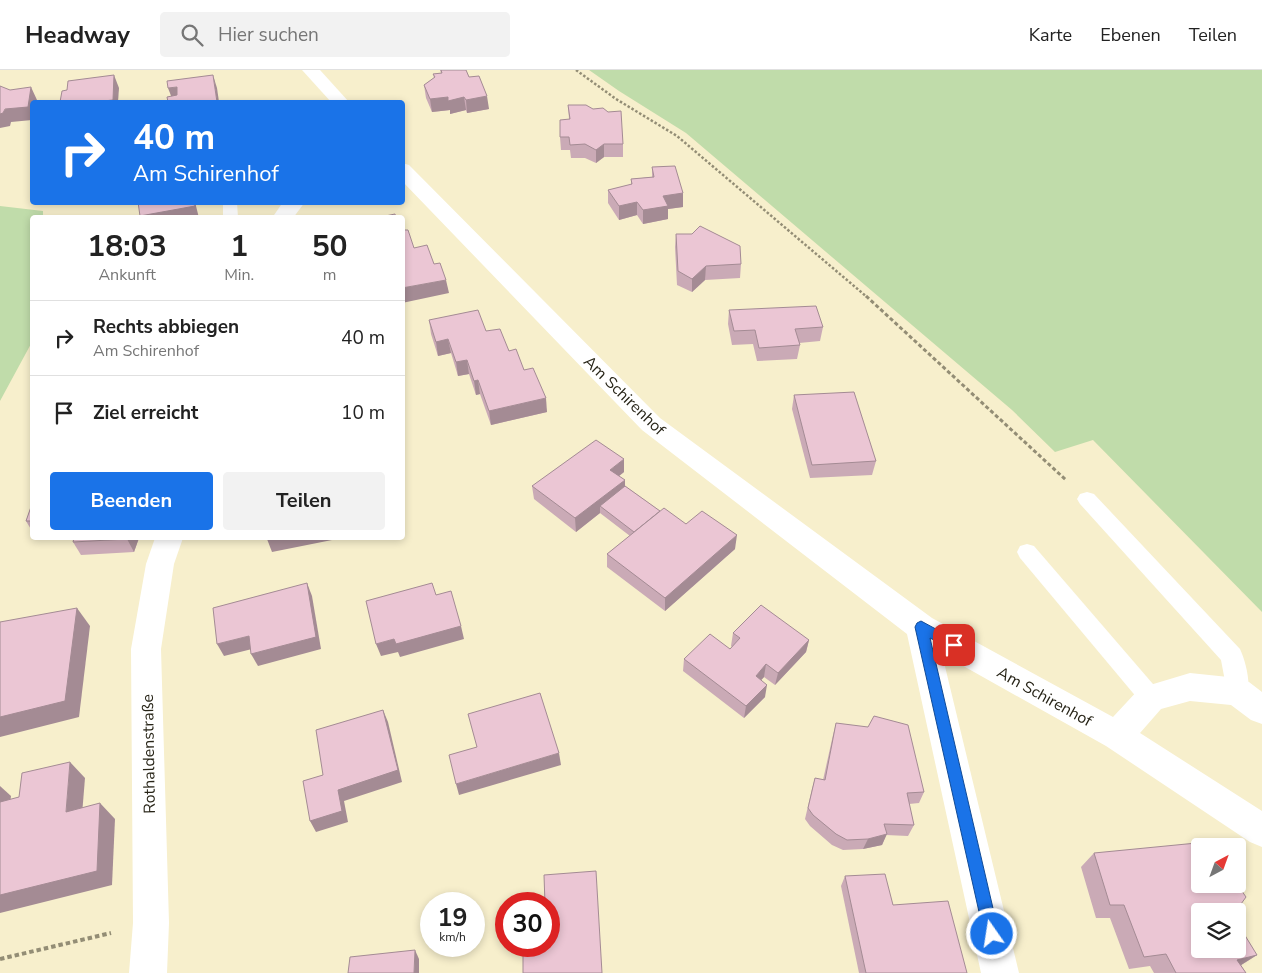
<!DOCTYPE html>
<html lang="de">
<meta charset="utf-8">
<style>
:root{--surface:#fff;--page:#f2f2f2;--text:#222;--muted:#767676;--line:#e0e0e0;--accent:#1a73e8}
body{margin:0;font-family:"Nunito Sans",sans-serif;background:var(--page);color:var(--text);height:100vh;display:flex;flex-direction:column;font-size:19px;white-space:nowrap}
*{box-sizing:border-box;margin:0}
p{font-size:16px;color:var(--muted)}
.icon{flex:none;width:28px;height:28px;fill:none;stroke:currentColor;stroke-width:2;stroke-linecap:round;stroke-linejoin:round}
.map{position:relative;flex:1;overflow:hidden}
.sheet{position:absolute;left:30px;top:145px;width:375px;height:325px;display:flex;flex-direction:column;background:var(--surface);border-radius:5px;box-shadow:0 2px 8px #0003}
.sheet>*{flex:none}
.guide{position:absolute;left:30px;top:30px;width:375px;height:105px;border-radius:5px;box-shadow:0 2px 8px #0003;background:#1a73e8;color:#fff;overflow:hidden}
.needle{width:32px;rotate:41deg}
.fabs{position:absolute;left:1191px;top:768px;display:grid;gap:10px}
.fabs a{display:grid;place-items:center;width:55px;height:55px;border-radius:5px;background:var(--surface);box-shadow:0 2px 8px #0003;font-size:25px}
.speed{position:absolute;left:420px;top:822px;display:flex;gap:10px;font-size:25px;font-weight:700;text-align:center}
.speed>*{display:grid;place-content:center;width:65px;height:65px;border-radius:50%;background:var(--surface);box-shadow:0 2px 8px #0003;line-height:1}
.speed small{font-size:12px;font-weight:400}
.speed .limit{border:8px solid #d22;background:#fff;color:#111}
.pin{position:absolute;display:grid;place-items:center;width:42px;height:42px;color:#fff;margin:-21px;border-radius:10px;box-shadow:0 2px 8px #0006}
.me{position:absolute;width:55px;margin:-28px;rotate:347deg;stroke-linejoin:round;filter:drop-shadow(0 0 4px #0008)}
.turn{display:flex;align-items:center;gap:18px;height:105px;padding:0 20px;font-size:22px}
.turn .icon{width:65px;height:65px;stroke-width:2.5}
.turn b{display:block;font-size:35px;line-height:42px}
.eta{display:flex;justify-content:space-evenly;align-items:center;height:85px;text-align:center}
.eta b{font-size:30px;font-weight:700;line-height:35px}
.action{display:flex;gap:10px;margin-top:auto;padding:10px 20px}
.action a{flex:1;height:58px;border-radius:5px;background:var(--accent);color:#fff;font-size:20px;font-weight:700;line-height:58px;text-align:center}
.action a+a{background:var(--page);color:var(--text)}
ul{padding:0;list-style:none}
li{display:flex;align-items:center;gap:15px;height:75px;padding:0 20px;border-top:1px solid var(--line)}
li div{flex:1}
li b{display:block;font-size:19px}
li em{font-style:normal}
header{display:flex;align-items:center;gap:30px;box-sizing:border-box;height:70px;padding:0 25px;background:var(--surface);border-bottom:1px solid var(--line)}
header strong{font-size:24px}
nav{display:flex;gap:28px;margin-inline-start:auto;font-size:18px}
.search{width:350px;height:45px;background:var(--page);display:flex;align-items:center;gap:12px;box-sizing:border-box;padding:0 18px;border-radius:5px;color:var(--muted);font-size:19px}
.map>svg:first-child{display:block}
.green{fill:#c0dcaa}
.lines{fill:none;stroke-linecap:round;stroke-linejoin:round}
.path-far2{stroke:#938d75;stroke-width:2.5;stroke-dasharray:2.5 2;stroke-linecap:butt}
.path-far1{stroke:#938d75;stroke-width:3;stroke-dasharray:4 2.5;stroke-linecap:butt}
.path{stroke:#938d75;stroke-width:4;stroke-dasharray:4.5 3;stroke-linecap:butt}
.lane{fill:#fff;fill-rule:evenodd}
.street{fill:#fff;fill-rule:evenodd}
.wall{fill:#caaab6}
.shaded-wall{fill:#a48b94}
.building{fill:#ebc6d4;stroke:#a48b94}
.route{fill:#1a73e8;stroke:#114b97}
.labels{text-anchor:middle;stroke-width:4.5;stroke-linejoin:round;paint-order:stroke}
.street-label{font-size:16px;fill:#272417;stroke:#fff}
</style>
<header>
<strong>Headway</strong>
<div class="search"><svg class="icon" aria-label="search" viewBox="0 0 24 24"><circle cx="10" cy="10" r="6"/><path d="M15 15l6 6"/></svg>Hier suchen</div>
<nav><a>Karte</a><a>Ebenen</a><a>Teilen</a></nav>
</header>
<div class="map">
<svg width="1262" height="903" viewBox="0 0 1262 903">
<rect width="100%" height="100%" fill="#f7efcc"/>
<g class="green">
<polygon points="589,0 1262,0 1262,542 1093,370 1055,382 1012,340 686,63 619,21"/>
<polygon points="0,136 43,141 43,147 32,148 32,272 0,331"/>
</g>
<g class="lines">
<polyline class="path-far2" points="576,0 616,29 677,66 867,227"/>
<polyline class="path-far1" points="866,226 1066,410"/>
<polyline class="path" points="0,889 111,863"/>
<g class="lane">
<polygon points="223,132 237,132 238,148 223,148"/>
<path d="M1087 422 1094 424 1240 579C1246 592 1252 616 1246 629L1238 632 1230 629 1227 622 1221 590 1080 434 1077 429 1080 424Z"/>
<polygon points="1027,474 1034,476 1159,621 1162,628 1159,635 1151,638 1143,635 1020,488 1017,482 1020,476"/>
</g>
<g class="street">
<polygon points="302,0 320,0 349,32 331,32"/>
<polygon points="402,93 409,95 660,348 932,548 1113,647 1140,618 1190,603 1238,608 1249,612 1262,622 1262,654 1251,650 1231,635 1190,631 1161,639 1140,663 1262,741 1262,777 1250,772 1106,676 942,584 1019,903 981,903 907,564 642,360 402,111"/>
<polygon points="283,132 305,132 293,148 272,148"/>
<polygon points="155,468 183,468 174,494 161,579 169,853 167,903 129,903 133,853 131,579 146,494"/>
</g>
</g>
<g class="wall">
<polygon points="440,0 466,0 469,7 489,39 467,43 466,40 450,44 450,40 432,42 426,28 424,15 434,8 433,4 441,3"/>
<polygon points="568,35 623,74 623,87 604,87 596,93 585,88 571,88 570,80 561,80 560,67 569,49"/>
<polygon points="652,97 683,123 683,137 668,139 668,149 643,154 637,145 619,150 608,133 608,120 631,115 631,109 652,107"/>
<polygon points="676,164 741,194 740,208 705,210 692,222 677,215 675,177"/>
<polygon points="729,240 823,257 820,271 799,273 800,275 797,289 757,291 753,274 732,275 728,254"/>
<polygon points="429,250 486,261 509,281 524,300 547,342 491,355 480,324 476,325 469,304 458,306 451,283 438,286 431,264"/>
<polygon points="794,325 876,391 872,405 810,408 792,339"/>
<polygon points="624,402 619,406 625,416 660,441 686,454 735,479 665,541 607,497 607,484 630,466 600,443 576,462 534,429 532,416"/>
<polygon points="32,434 32,461 26,451"/>
<polygon points="139,468 134,482 81,485 73,472"/>
<polygon points="733,563 809,570 806,582 775,615 764,607 761,610 765,627 744,648 683,601 684,589 730,579 732,577 731,576"/>
<polygon points="836,653 924,722 919,733 909,734 914,755 908,766 886,765 882,775 863,779 843,780 832,775 810,756 805,749 812,719 815,708 823,710 833,665"/>
<polygon points="1094,783 1200,841 1257,885 1241,895 1246,903 1154,903 1150,896 1129,899 1110,848 1096,848 1081,797"/>
<polygon points="845,806 967,903 859,903 841,816"/>
</g>
<g class="shaded-wall">
<polygon points="114,5 119,18 118,32 94,32"/>
<polygon points="213,5 217,18 219,32 217,32"/>
<polygon points="31,17 37,30 37,32 32,32 32,50 11,52 10,56 0,58 0,44"/>
<polygon points="177,17 181,30 173,31 168,18"/>
<polygon points="487,26 489,39 467,43 466,30"/>
<polygon points="448,27 464,27 466,40 450,44 450,40 432,42 430,29"/>
<polygon points="604,74 604,87 596,93 596,80"/>
<polygon points="683,123 683,137 668,139 668,149 643,154 643,140 663,126"/>
<polygon points="194,132 195,132 199,148 141,148 140,146"/>
<polygon points="637,132 637,145 619,150 619,136"/>
<polygon points="706,196 705,210 692,222 692,209"/>
<polygon points="446,210 449,223 402,233 402,218"/>
<polygon points="448,269 451,283 438,286 436,272"/>
<polygon points="467,290 469,304 458,306 456,292"/>
<polygon points="478,310 480,324 476,325 474,311"/>
<polygon points="546,328 547,342 491,355 489,341"/>
<polygon points="624,389 624,402 610,413 610,400"/>
<polygon points="625,410 625,423 600,436 600,443 576,462 575,448"/>
<polygon points="737,465 735,479 665,541 665,528"/>
<polygon points="127,468 139,468 134,482 127,469"/>
<polygon points="275,468 342,468 272,482 267,469"/>
<polygon points="307,513 312,526 321,579 258,596 251,584"/>
<polygon points="77,538 90,556 79,647 0,667 0,647"/>
<polygon points="461,556 464,569 400,587 398,582 381,586 376,574 394,569"/>
<polygon points="249,566 256,578 224,586 217,574"/>
<polygon points="809,570 806,582 775,615 778,603"/>
<polygon points="766,594 764,607 754,618 756,606"/>
<polygon points="767,615 765,627 744,648 746,636"/>
<polygon points="383,640 388,652 402,712 344,731 348,752 316,762 310,751"/>
<polygon points="559,683 561,695 459,725 456,714"/>
<polygon points="70,692 85,708 81,757 66,742"/>
<polygon points="0,716 11,726 8,749 0,742"/>
<polygon points="100,733 115,749 112,815 0,843 0,825"/>
<polygon points="887,764 882,775 863,779 868,769"/>
<polygon points="415,880 419,889 419,903 414,903"/>
<polygon points="1257,885 1238,897 1237,890"/>
</g>
<g class="building">
<polygon points="441,0 466,0 469,7 479,6 487,26 466,30 464,27 448,31 448,27 430,29 424,15 435,7 433,4 442,3"/>
<polygon points="114,5 113,30 94,32 60,32 62,21 67,20 68,11"/>
<polygon points="213,5 217,32 168,32 167,27 177,25 177,17 168,18 167,11"/>
<polygon points="0,16 10,20 31,17 28,37 5,39 3,43 0,44"/>
<polygon points="568,35 586,35 593,39 603,38 608,42 621,41 623,74 604,74 596,80 585,74 570,75 569,67 560,67 560,50 570,49"/>
<polygon points="675,96 683,123 663,126 668,136 643,140 637,132 619,136 608,120 632,114 631,109 654,107 652,97"/>
<polygon points="138,132 194,132 195,136 140,146"/>
<polygon points="395,144 396,148 376,148"/>
<polygon points="700,156 740,176 741,194 706,196 692,209 678,201 676,164 692,164"/>
<polygon points="402,160 408,160 414,178 427,175 434,194 440,193 446,210 402,218"/>
<polygon points="816,236 823,257 795,259 800,275 759,278 755,260 734,261 729,240"/>
<polygon points="478,240 486,261 500,259 509,281 516,279 524,300 533,298 546,328 489,341 478,310 474,311 467,290 456,292 448,269 436,272 429,250"/>
<polygon points="854,322 876,391 812,395 794,325"/>
<polygon points="596,370 624,389 610,400 625,410 575,448 532,416"/>
<polygon points="625,416 660,441 634,462 600,436"/>
<polygon points="32,434 32,451 26,451"/>
<polygon points="664,438 686,454 702,441 737,465 665,528 607,484"/>
<polygon points="74,468 127,468 127,469 73,472"/>
<polygon points="307,513 316,567 251,584 249,566 217,574 213,538"/>
<polygon points="432,513 436,525 451,521 461,556 396,574 394,569 376,574 366,531"/>
<polygon points="761,535 809,570 778,603 766,594 756,606 767,615 746,636 684,589 710,564 730,579 740,568 733,563"/>
<polygon points="77,538 65,631 0,647 0,552"/>
<polygon points="540,623 559,683 456,714 449,685 477,677 468,644"/>
<polygon points="383,640 398,700 338,720 342,741 310,751 303,711 323,705 316,660"/>
<polygon points="874,646 908,655 924,722 907,723 914,755 884,754 887,764 868,769 847,770 836,764 813,745 808,738 815,708 825,710 836,653 868,657"/>
<polygon points="70,692 66,742 100,733 97,801 0,825 0,732 19,727 22,703"/>
<polygon points="1207,772 1210,776 1200,776 1200,814 1237,814 1246,827 1236,841 1200,841 1200,879 1238,879 1238,854 1257,885 1237,890 1246,903 1176,903 1166,884 1144,887 1124,835 1110,835 1094,783"/>
<polygon points="596,801 602,903 523,903 523,881 545,880 545,876 549,876 549,834 545,834 544,805"/>
<polygon points="885,804 893,835 948,831 967,903 866,903 845,806"/>
<polygon points="415,880 414,903 348,903 350,887"/>
</g>
<polygon class="route" points="921,551 958,571 960,575 958,579 954,580 930,568 999,864 997,870 992,872 986,870 984,864 915,557 917,553"/>
<g class="labels">
<g class="street-label">
<text transform="translate(625 325) rotate(44)" y="6">Am Schirenhof</text>
<text transform="translate(1045 626) rotate(29)" y="6">Am Schirenhof</text>
<text transform="translate(148 684) rotate(-91)" y="6">Rothaldenstraße</text>
</g>
</g>
</svg>
<div class="fabs">
<a><svg class="needle" viewBox="-14 -14 28 28"><path d="M0-13l5 13h-10z" fill="#e53935"/><path d="M0 13l5-13h-10z" fill="#767676"/></svg></a>
<a><svg class="icon" aria-label="layers" viewBox="0 0 24 24"><path d="M12 4l9 5-9 5-9-5zM3 14l9 5 9-5"/></svg></a>
</div>
<div class="speed"><div>19<small>km/h</small></div><div class="limit">30</div></div>
<div class="pin" style="left:954px;top:575px;background:#d93025"><svg class="icon" aria-label="arrive" viewBox="0 0 24 24"><path d="M6 21V4h12l-3 4 3 4H6"/></svg></div>
<svg class="me" style="left:992px;top:864px" viewBox="-20 -20 40 40"><circle r="17" fill="#1a73e8" stroke="#fff" stroke-width="3"/><path d="M0-11L8 9 0 5-8 9z" fill="#fff"/></svg>
<div class="guide">
<div class="turn"><svg class="icon" aria-label="right" viewBox="0 0 24 24"><path d="M7 20v-9h11M14 6l5 5-5 5"/></svg><div><b>40 m</b>Am Schirenhof</div></div>
</div>
<section class="sheet">
<div class="eta">
<div><b>18:03</b><p>Ankunft</p></div>
<div><b>1</b><p>Min.</p></div>
<div><b>50</b><p>m</p></div>
</div>
<ul>
<li><svg class="icon" aria-label="right" viewBox="0 0 24 24"><path d="M7 20v-9h11M14 6l5 5-5 5"/></svg><div><b>Rechts abbiegen</b><p>Am Schirenhof</p></div><em>40 m</em></li>
<li><svg class="icon" aria-label="arrive" viewBox="0 0 24 24"><path d="M6 21V4h12l-3 4 3 4H6"/></svg><div><b>Ziel erreicht</b></div><em>10 m</em></li>
</ul>
<div class="action"><a>Beenden</a><a>Teilen</a></div>
</section>
</div>
